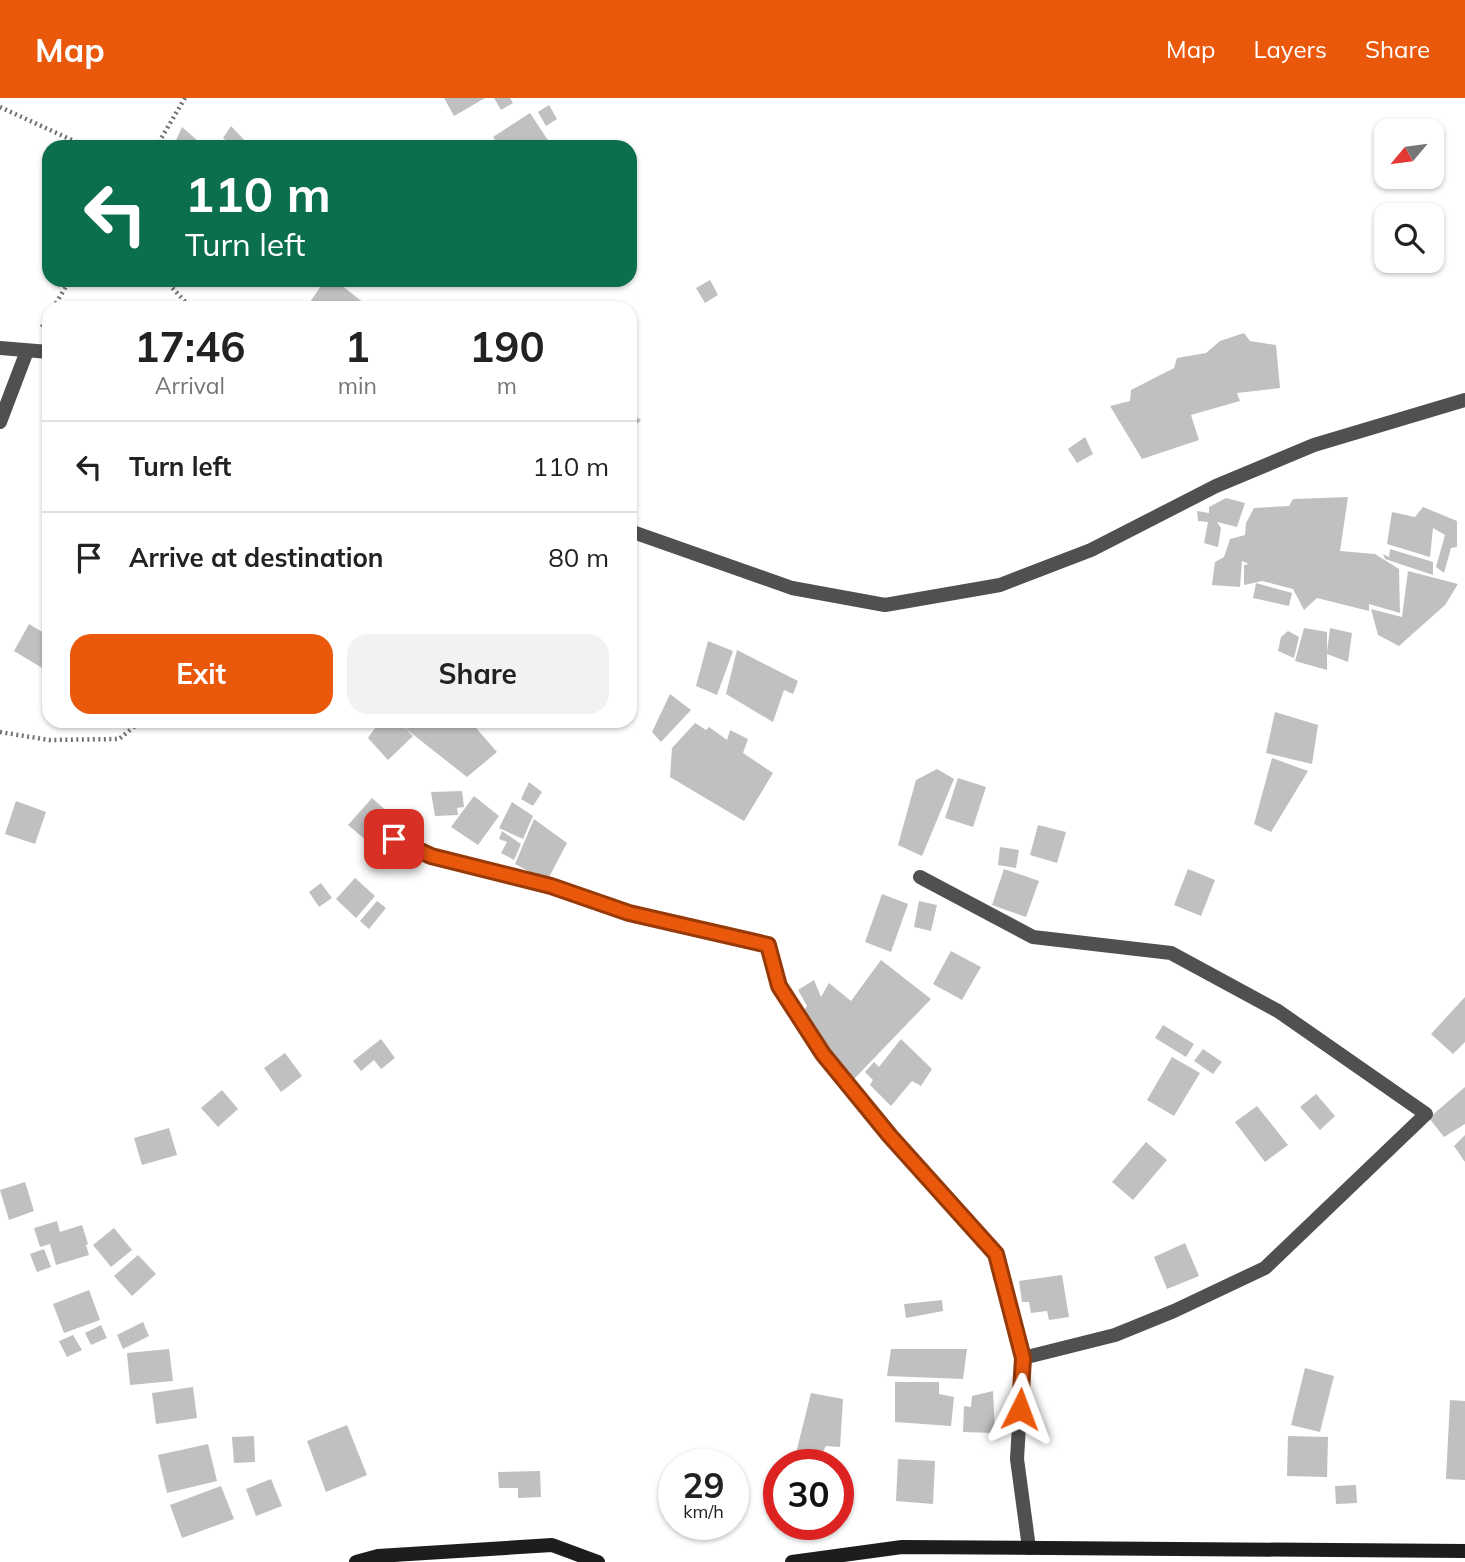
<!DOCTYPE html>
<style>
:root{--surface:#fff;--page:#f2f2f2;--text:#222;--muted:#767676;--line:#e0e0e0;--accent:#ea580c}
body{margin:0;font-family:Mulish,sans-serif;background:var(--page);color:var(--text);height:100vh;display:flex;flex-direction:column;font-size:26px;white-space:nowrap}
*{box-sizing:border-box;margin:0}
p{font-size:23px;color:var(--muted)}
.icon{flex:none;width:38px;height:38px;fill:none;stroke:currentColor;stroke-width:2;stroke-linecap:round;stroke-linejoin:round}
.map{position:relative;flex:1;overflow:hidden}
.side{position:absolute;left:42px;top:203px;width:595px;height:427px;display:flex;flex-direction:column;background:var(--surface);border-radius:21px;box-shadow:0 2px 5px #0004}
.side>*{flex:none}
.hud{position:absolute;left:42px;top:42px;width:595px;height:147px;border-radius:21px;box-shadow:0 2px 5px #0004;background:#0b6e4f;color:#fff;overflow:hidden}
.needle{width:46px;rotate:241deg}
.fabs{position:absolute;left:1374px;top:21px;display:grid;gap:14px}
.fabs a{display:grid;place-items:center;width:70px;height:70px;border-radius:14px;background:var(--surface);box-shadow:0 2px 5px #0004;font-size:35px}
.speed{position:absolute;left:658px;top:1351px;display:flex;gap:14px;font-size:35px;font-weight:700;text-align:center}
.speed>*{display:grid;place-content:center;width:91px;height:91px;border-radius:50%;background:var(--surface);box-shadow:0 2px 5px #0004;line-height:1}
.speed small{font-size:18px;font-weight:400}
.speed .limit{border:10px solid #d22;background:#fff;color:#111}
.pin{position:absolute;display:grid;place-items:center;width:60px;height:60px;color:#fff;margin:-30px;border-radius:14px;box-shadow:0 4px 10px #0006}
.me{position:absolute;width:77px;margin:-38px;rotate:3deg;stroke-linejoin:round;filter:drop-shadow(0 0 5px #0008)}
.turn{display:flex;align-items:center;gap:24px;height:147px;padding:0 28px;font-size:32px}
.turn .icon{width:91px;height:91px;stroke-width:2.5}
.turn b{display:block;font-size:49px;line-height:60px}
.eta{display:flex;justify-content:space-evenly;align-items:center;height:119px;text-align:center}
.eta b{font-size:42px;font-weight:700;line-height:49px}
.button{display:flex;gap:14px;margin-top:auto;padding:14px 28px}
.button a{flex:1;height:80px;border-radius:21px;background:var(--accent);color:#fff;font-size:28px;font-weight:700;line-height:80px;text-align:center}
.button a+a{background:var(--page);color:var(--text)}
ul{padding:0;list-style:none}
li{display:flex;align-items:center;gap:21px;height:91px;padding:0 28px;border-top:2px solid var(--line)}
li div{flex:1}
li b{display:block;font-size:26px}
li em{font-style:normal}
header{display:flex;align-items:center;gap:42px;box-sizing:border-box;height:98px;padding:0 35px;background:var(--accent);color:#fff}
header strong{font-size:33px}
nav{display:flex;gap:38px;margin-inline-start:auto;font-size:24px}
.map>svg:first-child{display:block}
.building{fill:#c0c0c0}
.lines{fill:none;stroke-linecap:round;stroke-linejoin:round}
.path{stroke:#727272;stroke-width:4.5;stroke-dasharray:2 3.5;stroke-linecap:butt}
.minor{stroke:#505050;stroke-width:14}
.secondary{stroke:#1d1d1d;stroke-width:14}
.route-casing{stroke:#983908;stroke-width:18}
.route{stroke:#ea580c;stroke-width:12}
</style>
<header>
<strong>Map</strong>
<nav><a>Map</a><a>Layers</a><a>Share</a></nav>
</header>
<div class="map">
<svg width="1465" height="1464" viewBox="0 0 1465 1464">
<rect width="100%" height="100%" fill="#fff"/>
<g class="building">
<polygon points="444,0 485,0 454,18"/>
<polygon points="494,0 510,0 513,5 501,12"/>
<polygon points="549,7 557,21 546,28 538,14"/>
<polygon points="530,15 551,47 548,49 500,49 493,39"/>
<polygon points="231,28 247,45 244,49 234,49 223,40"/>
<polygon points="182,29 205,49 173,49"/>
<polygon points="325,182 335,182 370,210 306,210"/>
<polygon points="710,182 718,197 705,205 696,190"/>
<polygon points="1244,235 1250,243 1276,247 1280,290 1237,295 1240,303 1191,317 1199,342 1142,361 1110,308 1130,303 1131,292 1174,270 1177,260 1206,255 1220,243"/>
<polygon points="630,315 641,322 630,333"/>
<polygon points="1085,339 1093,356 1077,365 1068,351"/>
<polygon points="1348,399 1340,453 1375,456 1399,471 1400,515 1369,506 1369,513 1317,500 1304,512 1293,491 1262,483 1244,487 1244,467 1249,466 1242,463 1240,489 1212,487 1215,464 1224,459 1230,441 1245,437 1246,425 1254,410 1289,408 1293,401"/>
<polygon points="1226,400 1245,405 1237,429 1217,424 1221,430 1218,449 1204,445 1208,424 1198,423 1197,413 1209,415 1209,409"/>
<polygon points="1423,409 1457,423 1457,449 1451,450 1444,475 1436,469 1445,437 1433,430 1430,459 1387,446 1392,414 1415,419"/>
<polygon points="1390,451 1433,464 1433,477 1385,461 1383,456 1389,459"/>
<polygon points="1408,473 1458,486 1445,507 1399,548 1378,537 1371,511 1402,519"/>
<polygon points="1256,485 1292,495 1289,508 1253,500"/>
<polygon points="29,526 49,538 49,559 42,570 14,553"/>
<polygon points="1304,530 1327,534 1327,554 1330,530 1352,535 1348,564 1327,556 1327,572 1295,563"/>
<polygon points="1288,533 1299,539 1294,560 1278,553 1281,539"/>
<polygon points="708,543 733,553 717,597 696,588"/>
<polygon points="737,552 798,583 793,596 784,592 773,624 726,596"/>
<polygon points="670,596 691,612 661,644 652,634"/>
<polygon points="1275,614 1318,627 1312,666 1266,655"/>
<polygon points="380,623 398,623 413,638 388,662 368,640"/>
<polygon points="413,623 470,623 497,654 467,679 406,631"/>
<polygon points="695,625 706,632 709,629 727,642 730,632 748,641 743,655 773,675 744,723 670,679 672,650"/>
<polygon points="1272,660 1308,673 1271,734 1254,726"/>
<polygon points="937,671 954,681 922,758 898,747 916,682"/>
<polygon points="958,680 986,689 973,729 945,720"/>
<polygon points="529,684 542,694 533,708 521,701"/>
<polygon points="462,693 464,709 457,710 458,717 435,718 431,694"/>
<polygon points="474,698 499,718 478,747 451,729"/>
<polygon points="372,700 390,716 367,743 348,727"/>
<polygon points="16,703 46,714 35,746 5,736"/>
<polygon points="512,704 533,718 523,741 499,730"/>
<polygon points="534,721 567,745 547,783 515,766"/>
<polygon points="1038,727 1066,734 1057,765 1030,757"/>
<polygon points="502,733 521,746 514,762 501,755 507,744 499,741"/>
<polygon points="1000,749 1019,752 1016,770 998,767"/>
<polygon points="1004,771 1039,783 1026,819 992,807"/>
<polygon points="1188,771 1215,782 1201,818 1174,807"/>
<polygon points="355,780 375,798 356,820 336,801"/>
<polygon points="321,785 332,800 319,809 309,794"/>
<polygon points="882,796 908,806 891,854 865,844"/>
<polygon points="377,803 386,810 369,831 360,823"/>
<polygon points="919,803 937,807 931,833 914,829"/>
<polygon points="951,853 981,869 962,902 933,886"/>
<polygon points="881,862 931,901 853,982 815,931 804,912 807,908 798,892 814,882 821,899 829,885 851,903"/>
<polygon points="1465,899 1465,944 1453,956 1431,936"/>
<polygon points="1163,927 1194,946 1186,959 1155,940"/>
<polygon points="381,941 395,960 381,971 374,962 361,973 353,963"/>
<polygon points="901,941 932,971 921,988 912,983 891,1008 870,987 873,982 865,974 874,964 879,969"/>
<polygon points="1203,951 1222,964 1213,976 1194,963"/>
<polygon points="285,955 302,978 281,994 264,970"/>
<polygon points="1172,959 1200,975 1174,1018 1147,1002"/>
<polygon points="1465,989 1465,1026 1444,1039 1429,1020"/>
<polygon points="222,992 238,1011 218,1029 201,1010"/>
<polygon points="1316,996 1335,1018 1320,1032 1300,1009"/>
<polygon points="1257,1008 1288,1047 1265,1064 1235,1024"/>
<polygon points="169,1030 177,1057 142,1067 134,1040"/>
<polygon points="1465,1037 1465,1064 1454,1048"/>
<polygon points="1146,1044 1167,1062 1133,1102 1112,1084"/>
<polygon points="25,1084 34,1113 9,1122 0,1092"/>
<polygon points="57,1123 60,1134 82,1127 88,1146 86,1147 89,1157 56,1167 50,1146 40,1149 34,1130"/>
<polygon points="114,1130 132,1152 111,1169 93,1147"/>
<polygon points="1185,1145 1199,1178 1167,1191 1154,1159"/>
<polygon points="44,1151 51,1169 37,1174 30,1156"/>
<polygon points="138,1157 156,1176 132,1198 114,1178"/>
<polygon points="1062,1177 1069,1219 1049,1222 1047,1213 1031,1215 1029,1204 1022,1204 1019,1183"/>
<polygon points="89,1192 100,1222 64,1235 53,1206"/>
<polygon points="942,1202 943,1213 906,1220 904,1206"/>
<polygon points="143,1224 149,1238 123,1251 117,1237"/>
<polygon points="101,1227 107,1240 91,1247 85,1235"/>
<polygon points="73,1237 82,1252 67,1259 59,1243"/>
<polygon points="169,1251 173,1283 130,1287 127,1255"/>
<polygon points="891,1251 967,1251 963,1281 887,1278"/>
<polygon points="1305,1270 1334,1278 1320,1334 1291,1327"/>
<polygon points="895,1284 939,1284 939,1296 954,1299 951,1328 895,1324"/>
<polygon points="193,1289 197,1320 156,1326 152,1295"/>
<polygon points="993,1293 995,1335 963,1334 964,1308 971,1309 972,1298"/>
<polygon points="811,1295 843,1301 840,1349 826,1348 818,1363 796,1355"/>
<polygon points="1450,1302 1465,1303 1465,1382 1446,1381"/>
<polygon points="347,1327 367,1377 326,1394 307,1343"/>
<polygon points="254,1338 255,1364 234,1365 232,1339"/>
<polygon points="1288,1338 1328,1339 1327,1379 1287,1378"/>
<polygon points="208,1346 217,1383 167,1395 158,1357"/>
<polygon points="898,1361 935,1363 933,1406 896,1403"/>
<polygon points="540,1373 541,1399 518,1400 518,1390 499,1390 498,1374"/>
<polygon points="271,1381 282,1408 256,1418 246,1391"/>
<polygon points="1356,1387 1357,1405 1336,1406 1335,1388"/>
<polygon points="221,1388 234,1421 182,1440 170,1407"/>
</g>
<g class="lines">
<g class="path">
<polyline points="0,9 87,49"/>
<polyline points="156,49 185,0"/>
<polyline points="165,182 191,210"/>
<polyline points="53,210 70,182"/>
<polyline points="42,229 49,216"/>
<polyline points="0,634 49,642 119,641 141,623"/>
</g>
<g class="minor">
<polyline points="0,250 49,254"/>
<polyline points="0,324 27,253"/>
<polyline points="630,433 792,490 885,507 1000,487 1091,452 1216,388 1314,347 1465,302"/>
<polyline points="394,741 431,758 551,788 629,815 768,847 779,888 823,956 889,1038 996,1156 1023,1260 1017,1361 1029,1450"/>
<polyline points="920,779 1033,839 1171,855 1278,913 1426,1016 1265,1170 1174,1213 1115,1237 1023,1260"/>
</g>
<g class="secondary">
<polyline points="356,1464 378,1458 552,1447 598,1464"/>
<polyline points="792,1464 902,1449 1465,1453"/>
</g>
</g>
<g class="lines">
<defs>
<polyline id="route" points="394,741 431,758 551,788 629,815 768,847 779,888 823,956 890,1038 996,1156 1023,1260 1020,1311"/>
</defs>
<use href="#route" class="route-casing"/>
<use href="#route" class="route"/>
</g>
</svg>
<div class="fabs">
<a><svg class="needle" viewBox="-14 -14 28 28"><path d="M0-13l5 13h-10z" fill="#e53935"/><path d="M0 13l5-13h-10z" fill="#767676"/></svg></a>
<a><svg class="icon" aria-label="search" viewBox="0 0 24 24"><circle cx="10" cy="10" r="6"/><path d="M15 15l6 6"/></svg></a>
</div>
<div class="speed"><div>29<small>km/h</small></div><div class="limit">30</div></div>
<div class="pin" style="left:394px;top:741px;background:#d93025"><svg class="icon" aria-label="arrive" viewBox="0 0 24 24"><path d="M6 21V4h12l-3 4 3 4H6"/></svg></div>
<svg class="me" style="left:1020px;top:1311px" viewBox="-20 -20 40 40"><path d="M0-17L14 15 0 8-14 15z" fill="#ea580c" stroke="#fff" stroke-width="4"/></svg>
<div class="hud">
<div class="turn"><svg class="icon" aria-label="left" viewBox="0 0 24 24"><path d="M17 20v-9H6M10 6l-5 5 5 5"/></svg><div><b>110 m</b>Turn left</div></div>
</div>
<section class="side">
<div class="eta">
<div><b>17:46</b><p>Arrival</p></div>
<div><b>1</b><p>min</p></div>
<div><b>190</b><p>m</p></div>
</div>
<ul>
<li><svg class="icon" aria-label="left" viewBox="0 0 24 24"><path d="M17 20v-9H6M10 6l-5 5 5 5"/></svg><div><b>Turn left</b></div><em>110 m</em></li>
<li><svg class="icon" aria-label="arrive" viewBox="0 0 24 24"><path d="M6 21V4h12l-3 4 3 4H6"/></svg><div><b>Arrive at destination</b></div><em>80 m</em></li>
</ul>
<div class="button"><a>Exit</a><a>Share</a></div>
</section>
</div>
